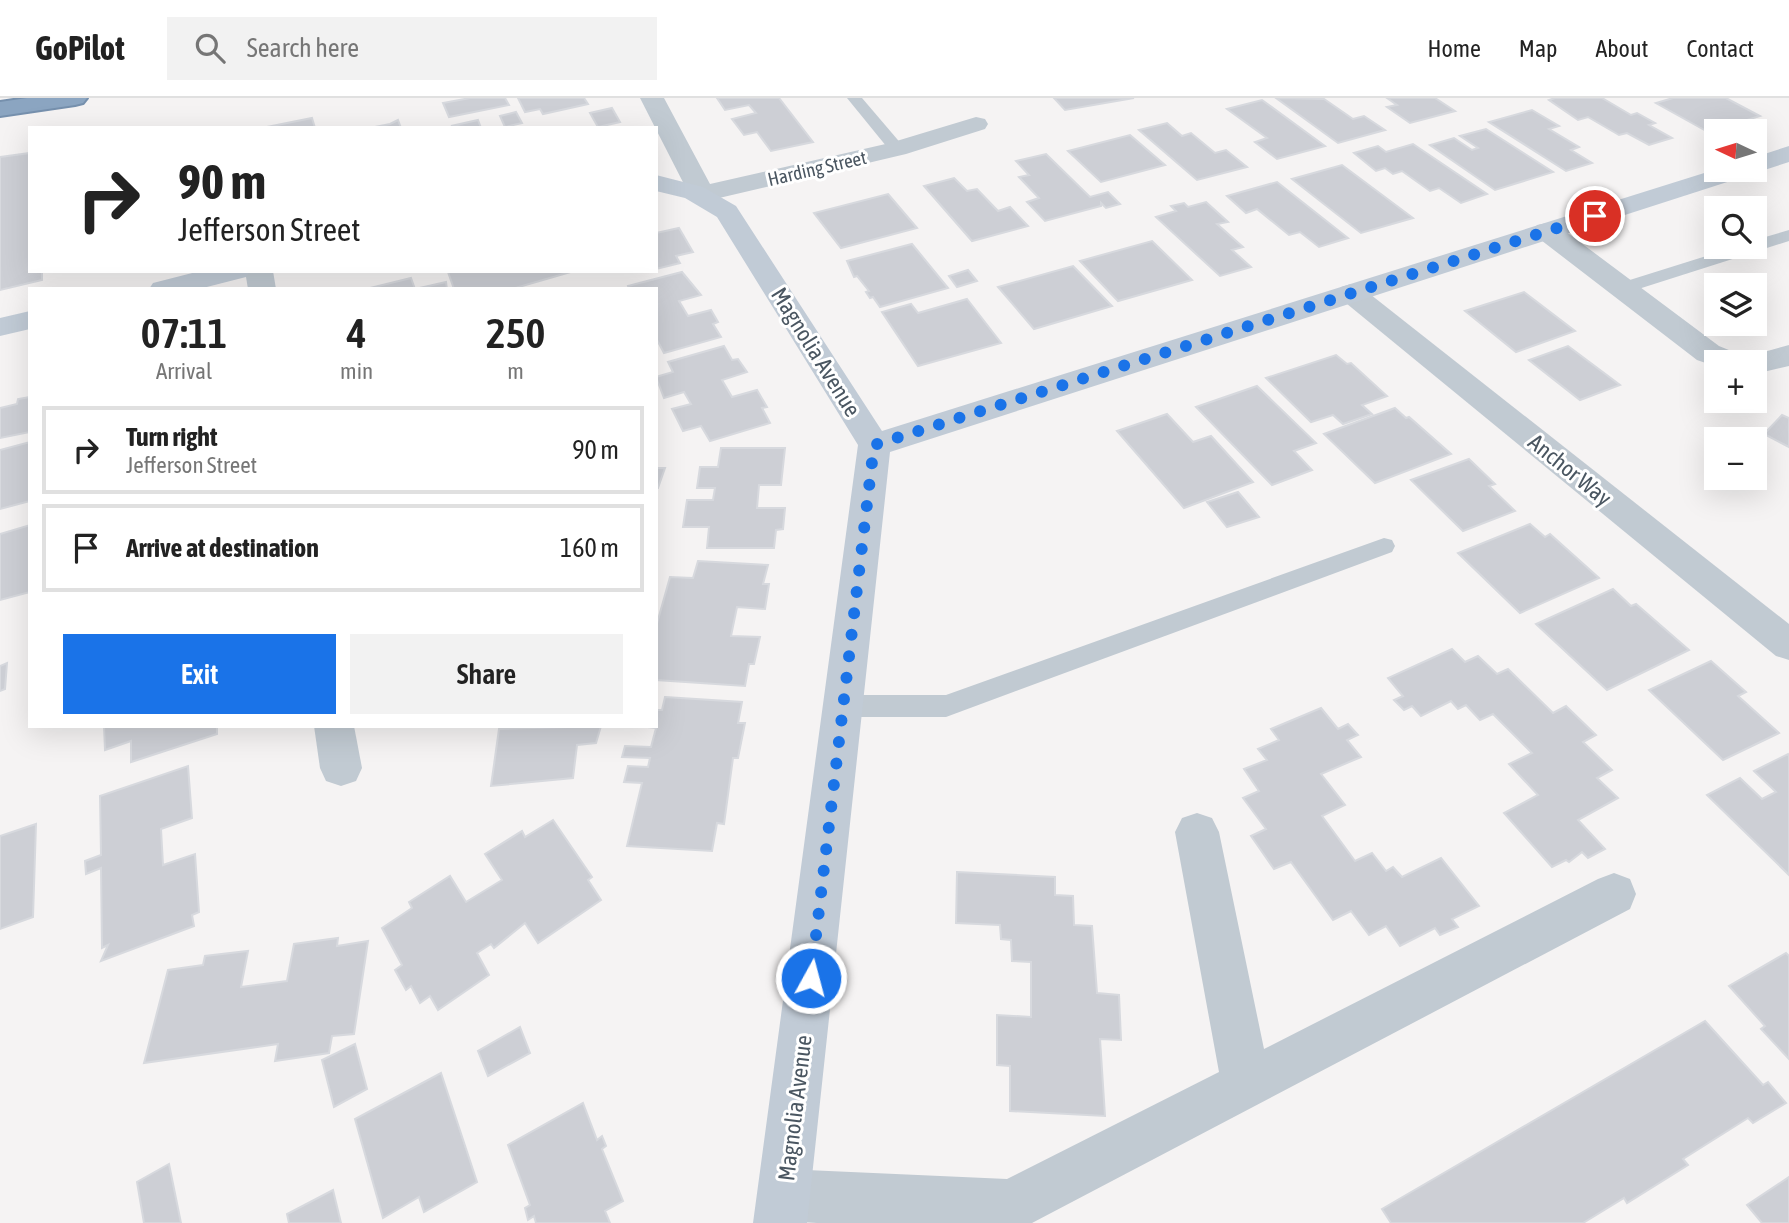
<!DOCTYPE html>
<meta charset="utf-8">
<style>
:root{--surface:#fff;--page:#f2f2f2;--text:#222;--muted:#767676;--line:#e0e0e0;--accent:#1a73e8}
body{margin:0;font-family:"Asap Condensed",sans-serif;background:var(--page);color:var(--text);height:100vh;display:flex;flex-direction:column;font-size:26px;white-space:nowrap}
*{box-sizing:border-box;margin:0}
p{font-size:23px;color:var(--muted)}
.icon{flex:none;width:38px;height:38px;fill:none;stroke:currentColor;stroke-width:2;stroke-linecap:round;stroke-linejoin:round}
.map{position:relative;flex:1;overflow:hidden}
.side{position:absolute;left:28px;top:189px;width:630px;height:441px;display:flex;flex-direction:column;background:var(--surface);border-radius:0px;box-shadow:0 7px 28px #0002}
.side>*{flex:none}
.banner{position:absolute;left:28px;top:28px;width:630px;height:147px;border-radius:0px;box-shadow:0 7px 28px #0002;background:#fff;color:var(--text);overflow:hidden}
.needle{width:46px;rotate:274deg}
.buttons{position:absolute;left:1704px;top:21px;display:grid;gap:14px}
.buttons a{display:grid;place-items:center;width:63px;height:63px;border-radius:0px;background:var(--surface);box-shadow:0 7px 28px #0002;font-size:35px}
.pin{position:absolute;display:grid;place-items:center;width:60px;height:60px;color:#fff;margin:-30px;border:4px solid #fff;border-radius:50%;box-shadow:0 2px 7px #0007}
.me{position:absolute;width:77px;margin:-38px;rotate:7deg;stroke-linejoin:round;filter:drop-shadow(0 0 5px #0008)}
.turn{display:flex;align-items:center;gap:24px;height:147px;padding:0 35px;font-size:32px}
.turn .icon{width:91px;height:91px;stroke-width:2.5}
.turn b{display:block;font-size:49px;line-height:60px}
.eta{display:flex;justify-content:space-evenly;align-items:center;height:119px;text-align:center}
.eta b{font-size:42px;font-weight:600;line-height:49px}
.action{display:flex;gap:14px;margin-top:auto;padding:14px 35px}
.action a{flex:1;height:80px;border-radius:0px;background:var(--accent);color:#fff;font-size:28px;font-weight:600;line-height:80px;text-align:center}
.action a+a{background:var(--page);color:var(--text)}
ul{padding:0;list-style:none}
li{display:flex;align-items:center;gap:21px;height:88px;margin:0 14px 10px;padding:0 21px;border:4px solid var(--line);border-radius:0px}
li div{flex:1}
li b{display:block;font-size:26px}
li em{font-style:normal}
header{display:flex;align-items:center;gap:42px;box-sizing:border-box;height:98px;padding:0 35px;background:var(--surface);border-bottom:2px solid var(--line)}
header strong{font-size:33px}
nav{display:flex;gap:38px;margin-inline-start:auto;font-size:24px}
.search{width:490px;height:63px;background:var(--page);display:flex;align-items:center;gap:18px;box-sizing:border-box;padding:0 24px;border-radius:0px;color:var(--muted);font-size:26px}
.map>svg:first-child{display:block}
.building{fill:#cdcfd5;stroke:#d7d9de;stroke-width:2}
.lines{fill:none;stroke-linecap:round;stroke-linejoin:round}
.motorway-casing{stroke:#7690ad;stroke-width:4}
.service{fill:#c1cad2;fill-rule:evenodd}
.minor{fill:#c1cad2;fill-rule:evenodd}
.secondary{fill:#c1cbd6;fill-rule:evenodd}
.motorway{fill:#8ba5c1;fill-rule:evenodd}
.route{stroke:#1a73e8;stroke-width:12;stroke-dasharray:0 21.6}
.labels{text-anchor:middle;stroke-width:6;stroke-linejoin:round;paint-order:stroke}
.far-street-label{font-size:19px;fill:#4a5661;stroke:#fff}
.street-label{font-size:23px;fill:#4a5661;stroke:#fff}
</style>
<header>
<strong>GoPilot</strong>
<div class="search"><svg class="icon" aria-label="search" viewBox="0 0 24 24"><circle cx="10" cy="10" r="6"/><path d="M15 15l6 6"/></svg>Search here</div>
<nav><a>Home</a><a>Map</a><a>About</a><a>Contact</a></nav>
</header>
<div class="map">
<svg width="1789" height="1125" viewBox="0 0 1789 1125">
<rect width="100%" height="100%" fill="#f5f3f3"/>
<g class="building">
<polygon points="470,0 505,0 509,7 449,19 443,5"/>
<polygon points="518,0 584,0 588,6 543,16 540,11 525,14"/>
<polygon points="717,0 779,0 813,44 771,53 757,34 744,37 732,21 756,15 749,7 725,12"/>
<polygon points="1054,0 1134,0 1065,12"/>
<polygon points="1276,0 1324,1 1353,21 1364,18 1385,32 1338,45"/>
<polygon points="1387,0 1435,0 1455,13 1410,25 1387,9 1397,7"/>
<polygon points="1555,0 1602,0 1631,17 1637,15 1655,25 1649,27 1672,40 1649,47 1627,35 1619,37 1588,19 1578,22 1549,2"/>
<polygon points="1673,0 1726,0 1760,18 1708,34 1656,5"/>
<polygon points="1262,2 1325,48 1277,61 1255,44 1267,40 1227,11"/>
<polygon points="612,10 620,24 598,29 590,15"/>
<polygon points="1532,12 1559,28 1549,31 1579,49 1571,52 1592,65 1566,73 1489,24"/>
<polygon points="516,14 522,25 505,29 500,18"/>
<polygon points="312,20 315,30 262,30"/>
<polygon points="398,22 401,30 370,30 390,26"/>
<polygon points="478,22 481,30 451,28"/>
<polygon points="1167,25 1182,38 1191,35 1215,55 1226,52 1247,69 1197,82 1139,32"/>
<polygon points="1486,31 1553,74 1495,92 1430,47 1454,40 1472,52 1478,50 1460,38"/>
<polygon points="1130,37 1165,67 1101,84 1068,53"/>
<polygon points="1413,46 1487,96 1461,105 1439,90 1430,93 1402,73 1393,76 1385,70 1376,73 1354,55 1378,48 1386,54"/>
<polygon points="30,55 30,173 42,173 42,182 0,192 0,59"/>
<polygon points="1046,56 1090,99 1108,94 1120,106 1106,110 1101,105 1101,108 1045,123 1027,104 1039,100 1019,79 1029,77 1016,63"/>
<polygon points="1342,67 1413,120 1361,135 1292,81"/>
<polygon points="954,80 967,93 977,91 998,113 1010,109 1028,128 972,143 924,88"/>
<polygon points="1277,84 1348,140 1319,149 1300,134 1289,137 1257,111 1246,115 1227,98"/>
<polygon points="888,96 917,130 841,150 814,115"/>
<polygon points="1206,104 1228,124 1217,126 1243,149 1232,152 1251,169 1220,178 1156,119 1176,113 1171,108 1184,105 1188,109"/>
<polygon points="679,130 693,154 676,158 680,165 656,171 656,135"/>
<polygon points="1152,143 1192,182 1118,203 1080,163"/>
<polygon points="912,146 948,190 880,209 873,199 870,200 866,194 869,193 857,178 854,179 847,163"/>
<polygon points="1073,168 1112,208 1034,231 998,189"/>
<polygon points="968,172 977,183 957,189 949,178"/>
<polygon points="574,173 512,191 454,191 448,174"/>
<polygon points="682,174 701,197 679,203 688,218 711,212 718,224 713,226 721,239 664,255 656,240 656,191 629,191 628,188"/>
<polygon points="411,180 415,191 446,184 447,191 366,191"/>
<polygon points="1524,194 1575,233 1516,254 1465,213"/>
<polygon points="967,201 1001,245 918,268 882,214 911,206 918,215"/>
<polygon points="724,248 732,262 738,261 747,274 722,282 732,299 757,292 767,309 762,310 770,325 710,343 701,328 683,333 672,311 691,306 684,294 664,300 656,279 673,274 668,264"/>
<polygon points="1568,248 1620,287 1580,302 1529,262"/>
<polygon points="1336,257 1347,266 1351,265 1387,298 1362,307 1372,316 1343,326 1333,317 1311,324 1266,280"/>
<polygon points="1257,288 1316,345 1294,353 1312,372 1272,387 1196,309"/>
<polygon points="30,299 30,334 0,340 0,310 17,306 18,301"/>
<polygon points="1395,310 1406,320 1409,319 1451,356 1375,385 1324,336"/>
<polygon points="1167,316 1193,344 1211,338 1253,384 1184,410 1117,333"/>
<polygon points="1782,317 1789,320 1789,349 1764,336"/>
<polygon points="30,344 30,403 0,411 0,352"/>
<polygon points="721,350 785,350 781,387 759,387 757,410 785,410 783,431 776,432 774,450 707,450 709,429 683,429 687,402 713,402 715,390 697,390 700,369 718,369"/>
<polygon points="1469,361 1495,386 1489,388 1515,413 1463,433 1411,382"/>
<polygon points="656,370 665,370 658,390 656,390"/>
<polygon points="1238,394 1259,419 1227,429 1207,404"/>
<polygon points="1530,426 1545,439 1550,436 1599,480 1520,515 1458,455"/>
<polygon points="30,427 30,494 0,502 0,436"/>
<polygon points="698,463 768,467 763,486 769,486 765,511 737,509 731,538 760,539 754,566 749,566 745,588 656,582 656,529 670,479 693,480"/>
<polygon points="1613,491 1631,508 1636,506 1689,552 1607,592 1536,526"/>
<polygon points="1452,551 1465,564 1478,558 1497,576 1508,571 1553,615 1566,608 1596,637 1583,644 1612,672 1597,680 1618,700 1578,722 1605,751 1588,760 1582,754 1569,764 1566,762 1552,769 1504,715 1538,697 1509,666 1532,655 1493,616 1480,622 1466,607 1458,611 1451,603 1421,618 1412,608 1404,612 1394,602 1403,598 1388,580"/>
<polygon points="1711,563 1746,594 1738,598 1779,635 1723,662 1649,592"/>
<polygon points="7,565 5,591 0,593 0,568"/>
<polygon points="665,599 742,604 738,625 745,625 738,660 733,660 724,726 717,725 712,753 627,748 642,685 624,684 628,668 648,669 650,660 622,659 625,648 651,649 656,630 639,628 656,628 656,612 662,612"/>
<polygon points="1321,610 1338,631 1348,626 1358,637 1347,642 1361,659 1321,676 1345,707 1322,718 1355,763 1372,755 1386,773 1393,769 1402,779 1441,760 1479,808 1452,821 1458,829 1440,837 1435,830 1400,848 1386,828 1369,837 1351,813 1333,822 1291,764 1274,771 1251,738 1266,731 1243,700 1259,693 1244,671 1267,662 1258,651 1279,642 1271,631"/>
<polygon points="104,628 217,628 217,636 131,664 131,643 105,652"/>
<polygon points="601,628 596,645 577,647 573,680 491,688 499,631"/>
<polygon points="1788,656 1789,658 1789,777 1707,697 1740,680 1762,701 1776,694 1754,673"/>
<polygon points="188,668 192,720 161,731 163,767 195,756 199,814 192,817 194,828 101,863 108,847 102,850 101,770 86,776 85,763 101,757 100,698"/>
<polygon points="553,722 592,779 588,782 601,802 538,845 525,825 494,850 491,846 477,855 489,877 438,912 430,898 420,905 411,888 406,892 395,872 402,867 382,830 412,810 409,804 450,778 466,804 502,782 485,756 522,733 525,739"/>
<polygon points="36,726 33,819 0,831 0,738"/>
<polygon points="957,774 1055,779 1055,797 1073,798 1074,827 1092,828 1097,895 1119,897 1121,942 1100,941 1105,1018 1010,1013 1010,968 997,967 997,917 1031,919 1031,864 1012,863 1011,842 1001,841 1000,827 956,825"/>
<polygon points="338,840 337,848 368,843 354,936 332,938 329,955 275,963 278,946 144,965 168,872 203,867 205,858 248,853 241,889 287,883 294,846"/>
<polygon points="1786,855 1789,858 1789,961 1761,931 1765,928 1729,888"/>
<polygon points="1705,923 1763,987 1768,984 1786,1005 1753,1025 1748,1020 1683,1061 1688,1067 1627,1105 1624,1100 1583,1125 1391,1125 1382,1111"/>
<polygon points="520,929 530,955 488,978 478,953"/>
<polygon points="355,946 367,991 334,1009 322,962"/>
<polygon points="441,975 477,1084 424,1114 419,1099 383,1120 355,1021"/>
<polygon points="583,1005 597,1042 602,1038 606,1048 602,1051 623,1103 605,1113 610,1125 536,1125 534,1118 528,1122 525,1110 530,1107 508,1047"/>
<polygon points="169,1066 181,1125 144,1125 137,1084"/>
<polygon points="1789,1079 1789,1125 1762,1125 1747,1107"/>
<polygon points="333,1092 341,1125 289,1125 287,1116"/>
</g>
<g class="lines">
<defs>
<polygon id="motorway" points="27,0 87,0 83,5 75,7 0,18 0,4"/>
</defs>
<use href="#motorway" class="motorway-casing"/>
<g class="service">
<polygon points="847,0 862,0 903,48 903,54 891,54"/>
<polygon points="1789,132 1789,143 1629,194 1617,194 1614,190 1617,186 1735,149 1755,149 1755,142"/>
<polygon points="1384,440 1392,442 1395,448 1392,454 946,619 845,619 836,615 832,608 836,601 845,597 946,597"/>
</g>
<g class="minor">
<polygon points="640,0 664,0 710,86 890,45 976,19 985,21 988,26 985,31 906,56 702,104 693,102 689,96"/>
<polygon points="1547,125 1557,127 1719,248 1746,259 1789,247 1789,268 1755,276 1755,264 1717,264 1717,269 1697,262 1537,139 1533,133 1537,127"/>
<polygon points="245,173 273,173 276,191 248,191"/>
<polygon points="1351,186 1361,189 1789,526 1789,562 1776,558 1341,201 1337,195 1341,189"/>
<polygon points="314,628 354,628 362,670 356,683 341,688 326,683 320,670"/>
<polygon points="1197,715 1212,720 1219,734 1264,951 1598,781 1614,775 1630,781 1636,796 1630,811 1032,1125 817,1125 784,1123 765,1116 758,1097 765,1078 784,1071 1007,1081 1219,974 1175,734 1182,720"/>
</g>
<g class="secondary">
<polygon points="1789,48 1789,64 890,354 807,1125 753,1125 858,347 717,119 685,100 656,93 656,77 703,89 736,108 882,333 1717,71 1755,72 1755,59"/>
<polygon points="200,173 250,173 246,179 199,191 149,191 153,185"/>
<polygon points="30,213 30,231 0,238 0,220"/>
</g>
<use href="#motorway" class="motorway"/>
</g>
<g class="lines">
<polyline class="route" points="811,880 874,347 1595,118"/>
</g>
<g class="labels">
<g class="far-street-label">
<text transform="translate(817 70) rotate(-13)" y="7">Harding Street</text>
</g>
<g class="street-label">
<text transform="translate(816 254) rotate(58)" y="8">Magnolia Avenue</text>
<text transform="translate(1570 372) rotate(39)" y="8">Anchor Way</text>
<text transform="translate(795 1010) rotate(-83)" y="8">Magnolia Avenue</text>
</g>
</g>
</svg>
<div class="buttons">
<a><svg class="needle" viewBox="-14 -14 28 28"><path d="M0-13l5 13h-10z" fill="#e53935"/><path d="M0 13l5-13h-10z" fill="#767676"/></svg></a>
<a><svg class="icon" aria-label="search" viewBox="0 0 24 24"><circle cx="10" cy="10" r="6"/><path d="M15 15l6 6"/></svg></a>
<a><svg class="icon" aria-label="layers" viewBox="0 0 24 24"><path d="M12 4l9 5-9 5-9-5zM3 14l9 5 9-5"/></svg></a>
<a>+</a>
<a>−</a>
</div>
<div class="pin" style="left:1595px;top:118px;background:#d93025"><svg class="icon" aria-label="arrive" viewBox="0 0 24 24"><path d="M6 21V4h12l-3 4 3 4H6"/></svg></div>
<svg class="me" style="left:811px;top:880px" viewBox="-20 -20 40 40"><circle r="17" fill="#1a73e8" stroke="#fff" stroke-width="3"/><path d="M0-11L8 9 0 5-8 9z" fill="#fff"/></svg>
<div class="banner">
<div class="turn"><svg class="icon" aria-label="right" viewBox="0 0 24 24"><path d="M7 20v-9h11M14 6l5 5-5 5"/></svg><div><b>90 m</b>Jefferson Street</div></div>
</div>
<section class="side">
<div class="eta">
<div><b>07:11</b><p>Arrival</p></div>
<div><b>4</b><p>min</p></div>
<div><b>250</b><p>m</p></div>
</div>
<ul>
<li><svg class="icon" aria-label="right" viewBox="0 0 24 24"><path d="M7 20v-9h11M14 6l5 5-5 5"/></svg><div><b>Turn right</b><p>Jefferson Street</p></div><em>90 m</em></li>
<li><svg class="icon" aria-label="arrive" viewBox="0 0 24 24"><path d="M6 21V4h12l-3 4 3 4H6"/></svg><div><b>Arrive at destination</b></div><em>160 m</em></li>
</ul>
<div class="action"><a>Exit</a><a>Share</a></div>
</section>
</div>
